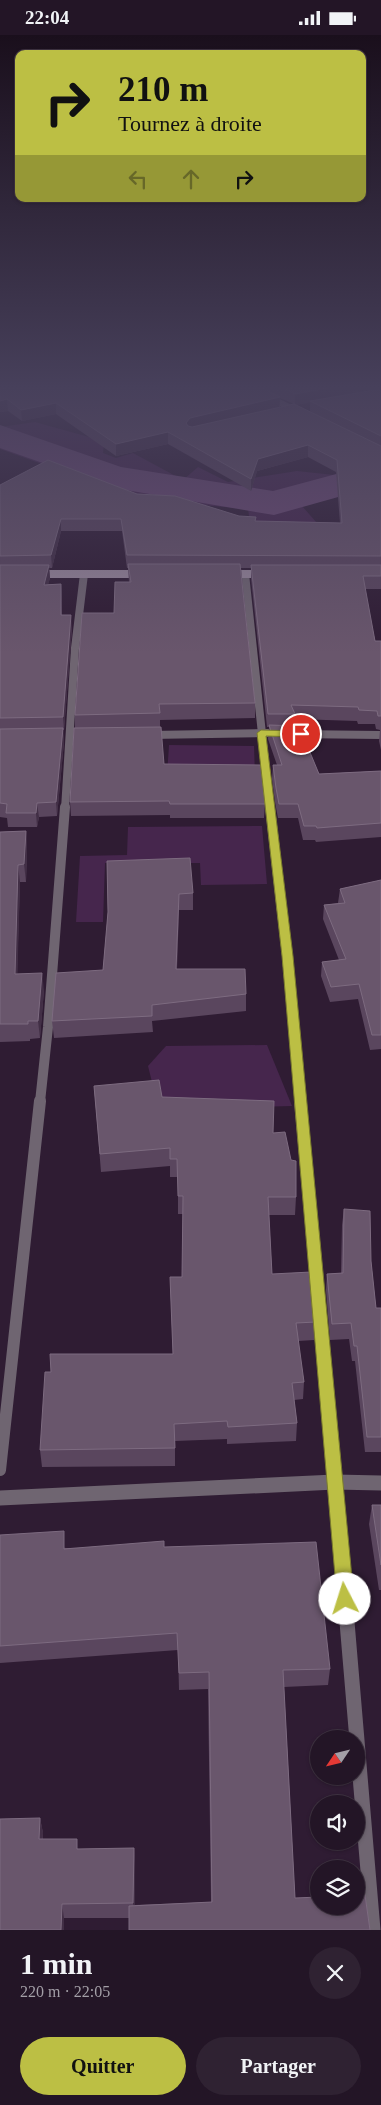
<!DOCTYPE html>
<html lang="fr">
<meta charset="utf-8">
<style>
:root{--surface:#231526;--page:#2f2232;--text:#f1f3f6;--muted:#a39fa7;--line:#403443;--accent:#bcbf44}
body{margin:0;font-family:"Times New Roman",serif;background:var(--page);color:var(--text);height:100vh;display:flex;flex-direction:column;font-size:19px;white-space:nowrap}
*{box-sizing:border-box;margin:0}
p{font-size:16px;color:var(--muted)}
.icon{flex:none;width:28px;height:28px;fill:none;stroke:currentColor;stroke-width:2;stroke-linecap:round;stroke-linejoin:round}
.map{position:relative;height:1895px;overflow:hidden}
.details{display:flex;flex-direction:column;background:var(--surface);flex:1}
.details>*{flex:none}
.hud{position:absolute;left:15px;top:15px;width:351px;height:152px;border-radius:10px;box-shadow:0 1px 4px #0004,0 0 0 1px var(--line);background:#bcbf44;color:#111;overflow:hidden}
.needle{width:32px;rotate:235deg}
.tools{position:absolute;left:310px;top:1695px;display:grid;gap:10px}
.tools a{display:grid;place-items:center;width:55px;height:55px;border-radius:50%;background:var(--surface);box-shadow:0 1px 4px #0004,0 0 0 1px var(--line);font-size:25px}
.pin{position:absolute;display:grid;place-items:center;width:42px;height:42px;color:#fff;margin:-21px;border:2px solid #fff;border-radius:50%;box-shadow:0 1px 5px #0007}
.me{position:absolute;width:55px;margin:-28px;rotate:355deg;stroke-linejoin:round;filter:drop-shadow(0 0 4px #0008)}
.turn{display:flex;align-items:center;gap:18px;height:105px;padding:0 20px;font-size:22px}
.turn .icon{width:65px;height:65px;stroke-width:2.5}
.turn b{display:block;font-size:35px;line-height:42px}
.lanes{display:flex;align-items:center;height:48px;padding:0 20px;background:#0003;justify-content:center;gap:25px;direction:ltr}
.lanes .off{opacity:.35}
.round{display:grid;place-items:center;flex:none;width:52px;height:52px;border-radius:26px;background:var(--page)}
.overview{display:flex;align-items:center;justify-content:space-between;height:85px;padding:0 20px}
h1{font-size:30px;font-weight:700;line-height:38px}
.primary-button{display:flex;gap:10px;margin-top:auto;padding:10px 20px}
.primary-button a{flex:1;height:58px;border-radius:30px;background:var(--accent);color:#111;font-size:20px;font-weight:700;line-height:58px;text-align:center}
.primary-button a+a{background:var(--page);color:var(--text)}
.status{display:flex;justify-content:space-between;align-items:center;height:35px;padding:0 25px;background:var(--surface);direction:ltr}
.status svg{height:14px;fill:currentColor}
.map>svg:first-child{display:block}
.green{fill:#46264d}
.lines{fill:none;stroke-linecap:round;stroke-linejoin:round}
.river{fill:#704d77;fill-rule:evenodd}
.street-far4{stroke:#6f6571;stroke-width:6}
.street-far3{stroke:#6f6571;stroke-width:8}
.street-far2{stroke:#6f6571;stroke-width:10}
.street-far1{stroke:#6f6571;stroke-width:12}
.street{stroke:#6f6571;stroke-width:15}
.secondary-far1{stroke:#99899c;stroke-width:6}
.secondary{stroke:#99899c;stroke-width:8}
.wall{fill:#5a465e;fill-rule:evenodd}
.shaded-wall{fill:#422f46}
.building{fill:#69566c;stroke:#7d6b80}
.route{fill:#bcbf44;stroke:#7a7c2c}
</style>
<div class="status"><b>22:04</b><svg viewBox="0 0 49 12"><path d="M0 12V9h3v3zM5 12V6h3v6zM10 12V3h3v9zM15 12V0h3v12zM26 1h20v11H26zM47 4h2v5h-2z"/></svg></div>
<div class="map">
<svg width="381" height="1895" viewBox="0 0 381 1895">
<rect width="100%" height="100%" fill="#2f1c33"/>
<g class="green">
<polygon points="35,387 89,402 104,409 103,418 116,423 133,418 183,445 198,432 228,447 297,436 334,440 381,432 381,458 328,457 312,461 302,471 317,488 250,488 248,474 142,465 0,414 0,392"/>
<polygon points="169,710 254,711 255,742 167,741"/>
<polygon points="262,791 267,849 201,850 200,828 105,828 103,887 76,887 80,821 127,820 128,792"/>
<polygon points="267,1010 292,1071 179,1074 155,1059 148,1031 166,1011"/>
</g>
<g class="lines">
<polygon class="river" points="0,390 121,432 273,456 381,427 381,450 274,480 114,453 0,413"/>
<polyline class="street-far4" points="248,352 299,377"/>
<g class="street-far3">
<polyline points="245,539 270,774"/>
<polyline points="290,699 381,700"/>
<polyline points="150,700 268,698"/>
<polyline points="65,774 75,613 84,539"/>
</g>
<g class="street-far2">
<polyline points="270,772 287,921 300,1067"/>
<polyline points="40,1067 48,992 65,772"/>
</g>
<g class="street-far1">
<polyline points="300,1066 334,1435"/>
<polyline points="0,1435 40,1066"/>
</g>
<g class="street">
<polyline points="334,1433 373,1895"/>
<polyline points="0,1463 335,1447 381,1448"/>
</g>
<g class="secondary-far1">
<polyline points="36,539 141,539"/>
<polyline points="228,539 264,539"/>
</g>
<g class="secondary">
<polyline points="36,539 141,539"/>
<polyline points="228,539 264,539"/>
</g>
</g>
<g class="wall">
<path d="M0 352H381V554H365L375 606H381V715L379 706 380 695 376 694 375 689H358L357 686 295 684 294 691 319 739 381 736V802L316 807 315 805H303L298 783H278L275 767 272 744 273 730H277L268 704 269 692H267L251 543V533H241L255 668V683L160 685V692L164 729 265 769 264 783H170V780L71 781 70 767 75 693V680L114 578 129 547 128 533H127L122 496H61L52 533H49L50 543 48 549H61L62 580 72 593 64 695H63L64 707 57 781 39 782 37 792H8L7 783 0 782V450L137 459 256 486 340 488 336 437 308 422 257 436 251 456 168 409 116 421 56 379 22 386 8 376 0 377ZM280 363 294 369 280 373ZM310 367V377L295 370 301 369Z"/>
<polygon points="26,796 27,814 26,847 20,847 17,939 44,955 40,1003 30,1004 30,1006 0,1007 0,797"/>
<polygon points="107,826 193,858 193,875 179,875 177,934 246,959 246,976 152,986 153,997 54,1003 52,986 103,935 108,877"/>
<polygon points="381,845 381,1014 370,1015 358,964 330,967 321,941 322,927 339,925 323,884 324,870 338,868 340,854"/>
<polygon points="94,1051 162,1062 273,1098 296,1162 295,1180 269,1180 272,1239 316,1287 314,1305 298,1306 304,1347 303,1364 294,1365 297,1388 296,1406 227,1409 227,1404 175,1406 175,1431 42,1432 40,1415 51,1337 173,1319 170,1242 182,1242 183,1179 178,1179 178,1142 170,1142 170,1131 101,1137"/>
<polygon points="344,1174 371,1226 376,1273 381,1273 381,1417 365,1417 355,1326 352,1326 349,1304 330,1305 326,1255 327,1239 341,1238 342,1190"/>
<polygon points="372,1470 381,1470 381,1555 379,1555 369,1489"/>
<polygon points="0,1500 66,1513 164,1512 330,1634 328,1650 284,1652 295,1863 129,1883 64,1883 64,1895 0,1895 40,1783 43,1798 43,1804 79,1814 134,1813 135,1828 135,1870 211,1867 208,1654 179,1655 178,1615 0,1628"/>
</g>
<g class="shaded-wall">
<polygon points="333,352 380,352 380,355 310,366 310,367 295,370 295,359"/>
<polygon points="280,362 279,373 190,394 186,388 190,383"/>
<polygon points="7,364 8,376 0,377 0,366"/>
<polygon points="56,368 56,379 22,386 21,375"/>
<polygon points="168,397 168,409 116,421 116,409"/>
<polygon points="308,410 308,422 257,436 251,456 251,444 258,424"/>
<polygon points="61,484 61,496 52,533 51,520"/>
<polygon points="49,530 50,543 45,562 44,550"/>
<polygon points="61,549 62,562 61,593"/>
<polygon points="71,580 72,593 64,695 63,682"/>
<polygon points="63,693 64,707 57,781 56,767"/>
<polygon points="37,768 39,782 37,792 36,778"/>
<polygon points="26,796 27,814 26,847 24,829"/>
<polygon points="18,830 20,847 17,957 15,939"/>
<polygon points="179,859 179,875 176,950 176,934"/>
<polygon points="42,938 44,955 40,1003 38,986"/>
<polygon points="40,1783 43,1798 42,1819 39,1804"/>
<polygon points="134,1813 135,1828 135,1882 133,1868"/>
<polygon points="62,1869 64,1883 64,1895 61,1895"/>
</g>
<g class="building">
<polygon points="7,352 260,352 280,362 190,383 186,388 188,391 192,392 294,369 381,411 381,521 127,520 121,484 61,484 51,520 0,521 0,450 48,425 137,459 175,461 239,481 256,482 255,486 342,488 337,425 308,410 258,424 251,444 168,397 116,409 56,368 21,375 7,364 0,366 0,355"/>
<polygon points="282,352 333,352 295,359"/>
<polygon points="381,354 381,401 310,366"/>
<polygon points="128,529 240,529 255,668 159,669 160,678 75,680 82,578 114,578 115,547 131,547"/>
<polygon points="0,530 49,530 44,550 61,549 61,580 71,580 63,682 0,683"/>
<polygon points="251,530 381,530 381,541 363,541 375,606 381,606 381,681 378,681 377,676 359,675 358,672 291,670 295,679 268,679"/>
<polygon points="269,690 299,691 319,739 381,736 381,788 317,793 316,791 304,791 298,769 279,769 276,753 273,730 282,730"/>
<polygon points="161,692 164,729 262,730 265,769 170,769 169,766 70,767 74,693"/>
<polygon points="63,693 56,767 37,768 36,778 6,778 7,769 0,768 0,694"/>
<polygon points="26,796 24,829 18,830 15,939 42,938 38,986 28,986 28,989 0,989 0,797"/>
<polygon points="190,823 193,858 179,859 176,934 245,934 246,959 152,970 152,981 52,986 56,938 103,935 108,877 107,826"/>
<polygon points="381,845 381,1000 372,1000 359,949 331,952 322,927 346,924 324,870 345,868 340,854"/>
<polygon points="159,1045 162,1062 274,1066 273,1098 285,1097 291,1125 296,1126 296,1162 268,1162 272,1239 311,1237 316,1287 296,1288 304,1347 292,1348 297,1388 228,1392 227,1386 174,1389 175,1413 40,1415 45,1337 51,1337 50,1319 173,1319 170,1242 182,1242 183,1161 178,1161 177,1124 170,1124 170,1113 100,1119 94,1051"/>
<polygon points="344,1174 370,1176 371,1226 376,1273 381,1273 381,1402 367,1402 357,1311 354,1311 351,1288 332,1289 327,1239 343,1238"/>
<polygon points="372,1470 381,1470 381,1530"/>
<polygon points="64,1496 64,1514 164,1506 164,1512 316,1507 330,1634 283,1635 295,1863 319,1862 319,1871 356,1871 356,1860 365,1860 370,1895 129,1895 129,1871 212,1867 209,1637 179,1638 177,1598 0,1611 0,1500"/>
<polygon points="40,1783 39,1804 77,1804 77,1814 134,1813 133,1868 62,1869 61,1895 0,1895 0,1784"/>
</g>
<linearGradient id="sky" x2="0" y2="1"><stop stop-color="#1a0f1c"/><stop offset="0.57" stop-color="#47405b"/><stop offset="1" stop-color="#47405b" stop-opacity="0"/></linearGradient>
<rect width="381" height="618" fill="url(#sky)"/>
<polygon class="route" points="261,695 301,696 306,699 301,702 266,701 293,921 354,1564 351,1570 345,1572 339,1570 337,1564 282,921 257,698"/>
</svg>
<div class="tools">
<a><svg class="needle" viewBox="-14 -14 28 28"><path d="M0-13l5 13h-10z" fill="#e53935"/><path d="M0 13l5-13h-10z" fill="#a39fa7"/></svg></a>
<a><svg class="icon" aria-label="sound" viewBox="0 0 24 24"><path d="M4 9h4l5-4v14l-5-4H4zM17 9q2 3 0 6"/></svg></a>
<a><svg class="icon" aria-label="layers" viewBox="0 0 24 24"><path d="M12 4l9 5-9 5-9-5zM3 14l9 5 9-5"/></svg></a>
</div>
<div class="pin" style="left:301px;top:699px;background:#d93025"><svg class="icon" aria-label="arrive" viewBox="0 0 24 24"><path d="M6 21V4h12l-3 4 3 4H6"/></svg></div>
<svg class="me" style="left:345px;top:1564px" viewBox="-20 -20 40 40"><circle r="19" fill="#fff"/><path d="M0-13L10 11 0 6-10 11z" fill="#bcbf44"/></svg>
<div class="hud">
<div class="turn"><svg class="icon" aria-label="right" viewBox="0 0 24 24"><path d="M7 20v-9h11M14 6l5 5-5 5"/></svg><div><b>210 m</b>Tournez à droite</div></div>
<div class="lanes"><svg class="icon off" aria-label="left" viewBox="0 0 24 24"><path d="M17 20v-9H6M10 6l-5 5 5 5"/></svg><svg class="icon off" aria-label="ahead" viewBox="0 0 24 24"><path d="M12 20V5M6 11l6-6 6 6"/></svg><svg class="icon" aria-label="right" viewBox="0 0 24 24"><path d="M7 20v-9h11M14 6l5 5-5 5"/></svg></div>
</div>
</div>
<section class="details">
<div class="overview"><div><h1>1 min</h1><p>220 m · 22:05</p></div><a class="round"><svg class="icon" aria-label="close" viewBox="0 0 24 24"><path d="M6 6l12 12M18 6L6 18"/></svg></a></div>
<div class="primary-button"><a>Quitter</a><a>Partager</a></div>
</section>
